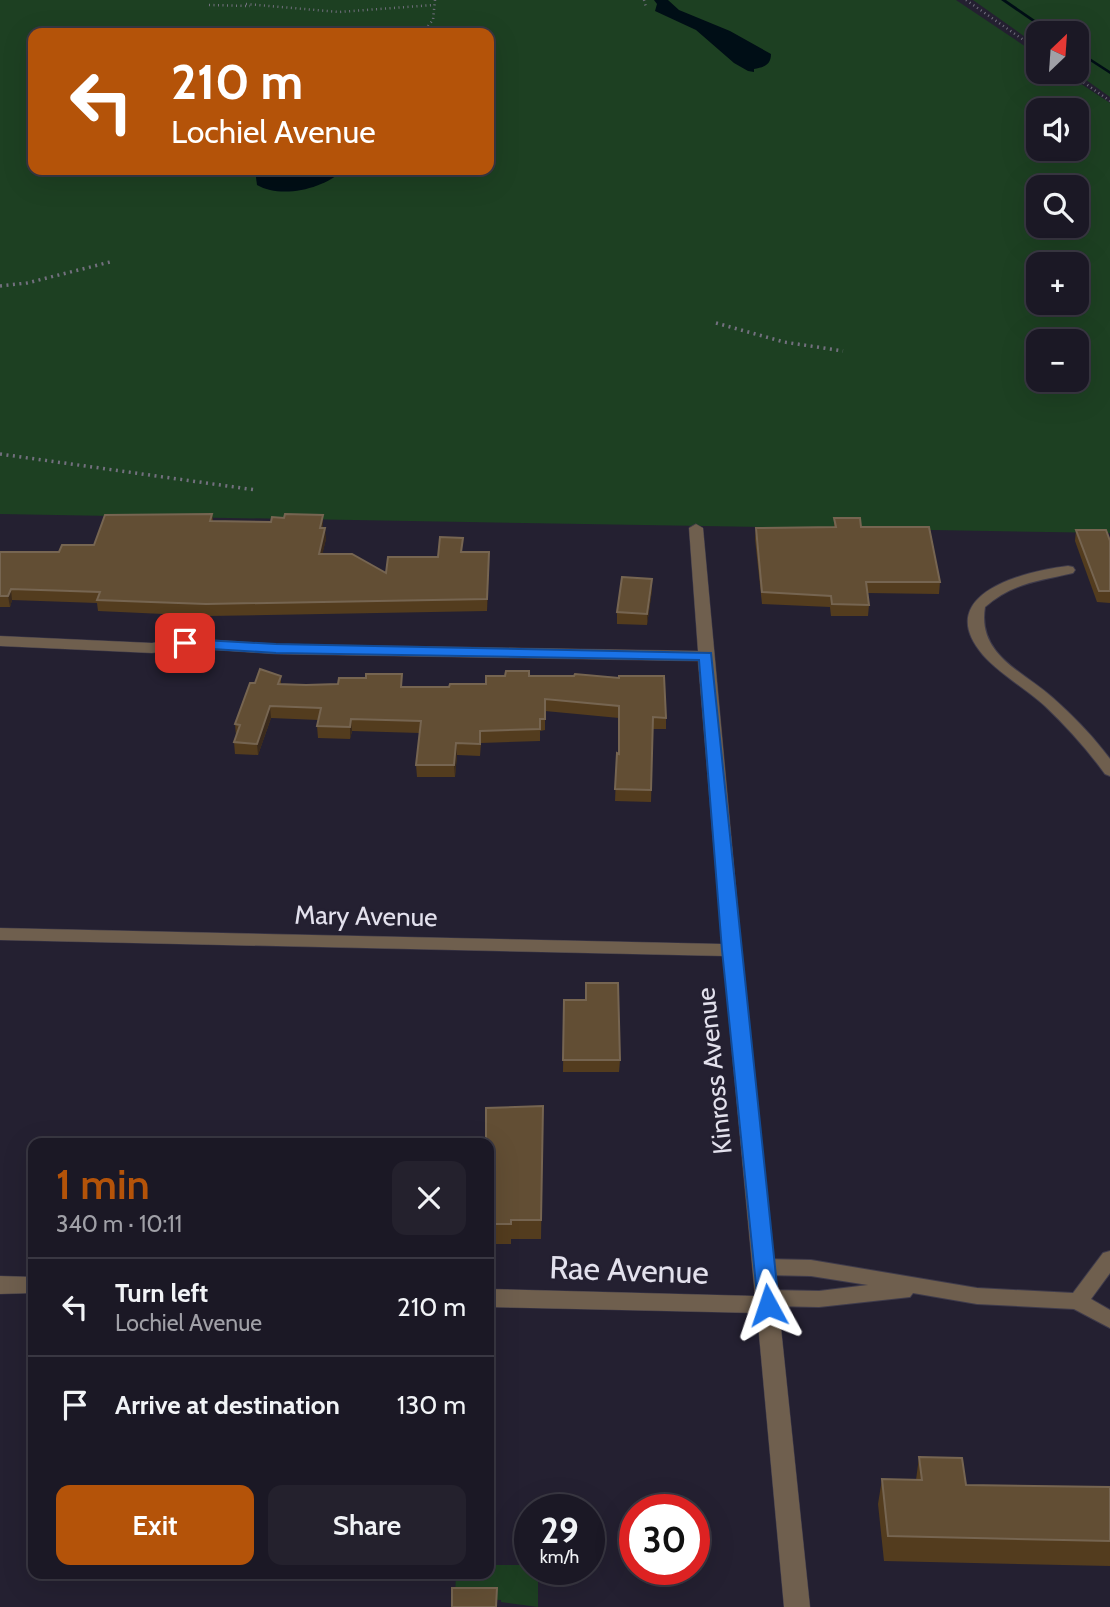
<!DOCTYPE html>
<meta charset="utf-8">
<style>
:root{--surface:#1b1825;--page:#24212d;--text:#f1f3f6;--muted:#a0a0a7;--line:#393742;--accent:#b45309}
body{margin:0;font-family:Cabin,sans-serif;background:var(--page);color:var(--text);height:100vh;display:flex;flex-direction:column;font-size:26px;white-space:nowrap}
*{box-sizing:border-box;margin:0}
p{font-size:23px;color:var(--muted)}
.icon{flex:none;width:38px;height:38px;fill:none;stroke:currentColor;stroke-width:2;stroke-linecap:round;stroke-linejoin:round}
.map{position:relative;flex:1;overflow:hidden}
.sheet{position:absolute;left:28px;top:1138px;width:466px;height:441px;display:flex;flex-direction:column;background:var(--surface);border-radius:14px;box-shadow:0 7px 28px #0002,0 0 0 2px var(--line)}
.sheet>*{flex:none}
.banner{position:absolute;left:28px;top:28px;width:466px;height:147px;border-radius:14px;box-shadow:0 7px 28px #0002,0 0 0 2px var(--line);background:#b45309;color:#fff;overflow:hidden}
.needle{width:46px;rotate:25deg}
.fabs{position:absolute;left:1026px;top:21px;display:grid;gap:14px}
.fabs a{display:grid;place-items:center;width:63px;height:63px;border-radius:14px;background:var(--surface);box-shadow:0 7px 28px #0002,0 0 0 2px var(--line);font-size:35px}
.speed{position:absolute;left:514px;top:1494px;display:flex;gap:14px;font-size:35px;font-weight:700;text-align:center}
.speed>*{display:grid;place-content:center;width:91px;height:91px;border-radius:50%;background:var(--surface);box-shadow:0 7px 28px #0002,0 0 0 2px var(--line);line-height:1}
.speed small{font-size:18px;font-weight:400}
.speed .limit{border:10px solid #d22;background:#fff;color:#111}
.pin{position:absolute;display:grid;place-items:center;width:60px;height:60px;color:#fff;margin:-30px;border-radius:14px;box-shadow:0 4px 10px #0006}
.me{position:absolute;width:77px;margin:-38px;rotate:355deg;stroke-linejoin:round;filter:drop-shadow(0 0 5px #0008)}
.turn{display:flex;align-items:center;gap:24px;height:147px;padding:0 28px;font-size:32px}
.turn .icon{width:91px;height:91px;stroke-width:2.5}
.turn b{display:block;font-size:49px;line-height:60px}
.round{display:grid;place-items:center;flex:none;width:74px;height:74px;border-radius:14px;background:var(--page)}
.headline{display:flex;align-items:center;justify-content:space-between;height:119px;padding:0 28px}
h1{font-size:42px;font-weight:600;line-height:52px;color:var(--accent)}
.button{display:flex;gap:14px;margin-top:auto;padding:14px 28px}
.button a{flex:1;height:80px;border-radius:14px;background:var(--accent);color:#fff;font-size:28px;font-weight:600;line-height:80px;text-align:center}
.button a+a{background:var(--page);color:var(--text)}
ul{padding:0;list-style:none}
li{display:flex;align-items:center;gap:21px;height:98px;padding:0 28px;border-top:2px solid var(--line)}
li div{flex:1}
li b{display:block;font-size:26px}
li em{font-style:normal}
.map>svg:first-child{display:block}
.green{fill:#1d4022;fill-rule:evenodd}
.water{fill:#000e16}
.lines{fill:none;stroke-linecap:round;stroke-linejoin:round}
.stream{fill:#000e16;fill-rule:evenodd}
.lane-casing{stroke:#3f3b4b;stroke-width:2}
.street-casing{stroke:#3f3b4b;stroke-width:1}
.path-far1{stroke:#73707f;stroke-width:2.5;stroke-dasharray:1 3.5;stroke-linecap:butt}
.path{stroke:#73707f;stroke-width:3.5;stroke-dasharray:2 4.5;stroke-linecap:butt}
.lane{fill:#6f5f4e;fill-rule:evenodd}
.street{fill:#6f5f4e;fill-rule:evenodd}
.wall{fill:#533c1e}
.shaded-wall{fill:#3a2a1c}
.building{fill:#624e34;stroke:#766551;stroke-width:2}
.route{fill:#1a73e8;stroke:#114b97;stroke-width:2}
.labels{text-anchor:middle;stroke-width:5;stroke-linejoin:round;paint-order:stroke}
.street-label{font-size:26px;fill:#e3e1ed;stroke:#242031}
.near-street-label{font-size:32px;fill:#e3e1ed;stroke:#242031}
</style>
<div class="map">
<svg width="1110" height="1607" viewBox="0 0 1110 1607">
<rect width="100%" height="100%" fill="#242031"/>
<g class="green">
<path d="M0 0H956L1038 55V72H1063L1110 103V533L0 514ZM33 33H488V170H33ZM1038 110H1076V149H1038ZM1038 187H1076V226H1038ZM1038 264H1076V303H1038ZM1038 341H1076V380H1038Z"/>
<polygon points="973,0 1110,0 1110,97 1075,72 1076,33 1038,33 1038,46"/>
<polygon points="488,1565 530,1565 530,1570 538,1570 538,1607 501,1602 501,1600 455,1599 456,1573 488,1573"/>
</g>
<g class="water">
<path d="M654 0H668L679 10 730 31 771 54C771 65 764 67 754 69V72L748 71 734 63 696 30 655 11 657 4Z"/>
<path d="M255 170H343C324 189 281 199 257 185Z"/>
</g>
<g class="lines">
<g class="stream">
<polygon points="1001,0 1006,0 1054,33 1049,33"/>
<polygon points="1076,49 1110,71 1110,74 1076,52"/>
</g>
<defs>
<g id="lane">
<path d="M1068 566 1073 567 1075 570 1073 573C1039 581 1012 583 985 607 977 655 1023 671 1053 698 1071 714 1088 731 1103 750L1110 759V776L1105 774C1087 749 1067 727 1045 706 1025 688 1001 675 983 655 931 594 1025 571 1068 566Z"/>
<polygon points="1110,1251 1110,1273 1091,1299 1110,1310 1110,1328 1074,1309 977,1304 913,1293 910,1297 819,1307 768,1306 761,1303 758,1298 761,1293 768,1290 819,1291 868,1285 811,1276 765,1275 758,1272 755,1267 758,1262 765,1259 811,1260 977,1288 1073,1293 1103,1253"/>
</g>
<g id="street">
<polygon points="696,524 703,528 740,933 810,1607 784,1607 757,1313 488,1307 488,1289 755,1296 723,956 0,940 0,928 722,944 698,661 276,654 185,648 152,653 0,646 0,636 152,643 185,638 276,644 698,651 689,528"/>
<polygon points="0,1276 33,1277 33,1293 0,1294"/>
</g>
</defs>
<use href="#lane" class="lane-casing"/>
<use href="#street" class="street-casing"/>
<g class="path-far1">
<polyline points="644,0 646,7"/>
<polyline points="966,0 1038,50"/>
<polyline points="246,4 339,12 433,5"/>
<polyline points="209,5 250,6"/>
<polyline points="428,26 433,20 435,0"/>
<polyline points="1069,72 1110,101"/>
</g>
<g class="path">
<polyline points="0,286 27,283 114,261"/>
<polyline points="716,323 784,342 843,351"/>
<polyline points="0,454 256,490"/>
</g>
<use href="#lane" class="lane"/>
<use href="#street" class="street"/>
</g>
<g class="wall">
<polygon points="212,514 213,521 323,526 323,528 326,539 322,554 386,573 438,557 463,552 489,563 487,611 207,616 98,611 97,603 12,600 10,607 0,607 0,552 59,552 94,545"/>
<polygon points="834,518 861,527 940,582 939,594 867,593 869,605 868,616 831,616 830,607 762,604 755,539 756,528 834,527"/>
<polygon points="1076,530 1110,541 1110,603 1097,602 1075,541"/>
<polygon points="652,590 647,625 617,624 617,612"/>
<polygon points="281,676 281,684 449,687 486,684 529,676 666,718 666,729 653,729 651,802 615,801 617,753 619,754 619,718 545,711 545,730 540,731 540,741 481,743 480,756 457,755 455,777 417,777 416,765 420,733 352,731 350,739 318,738 317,726 318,720 271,718 258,755 235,754 234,742 236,736 235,724 255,683"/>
<polygon points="564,1000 620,1060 619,1072 563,1072"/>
<polygon points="543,1106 541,1239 511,1239 511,1244 488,1244 488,1143"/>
<polygon points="919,1457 966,1485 1110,1487 1110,1566 884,1561 878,1504 882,1479 916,1480"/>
</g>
<g class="shaded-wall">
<polygon points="323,515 323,526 320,539 320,528"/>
<polygon points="325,528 326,539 320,565 319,554"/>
<polygon points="489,552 489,563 487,611 487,599"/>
<polygon points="652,579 652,590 647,625 647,614"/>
<polygon points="11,589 12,600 10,607 8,596"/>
<polygon points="270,706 271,718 258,755 257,744"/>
<polygon points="351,719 352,731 350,739 350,727"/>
<polygon points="456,743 457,755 455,777 454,765"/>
</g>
<g class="building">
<polygon points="212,514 210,521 271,522 272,517 284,518 285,514 323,515 320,528 325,528 319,554 352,554 386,573 388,557 438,557 440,537 463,538 461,552 489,552 487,599 206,604 97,600 100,592 11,589 8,596 0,596 0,552 59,552 62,545 94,545 105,515"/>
<polygon points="834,518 860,518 861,527 929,527 940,582 866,582 869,605 832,604 831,596 762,592 756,528 836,527"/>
<polygon points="1076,530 1106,530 1110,541 1110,591 1099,591"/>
<polygon points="622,577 652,579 647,614 617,612"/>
<polygon points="260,669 281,676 278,684 306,685 338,684 339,678 366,678 366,674 402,674 401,687 449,687 450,684 486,684 486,676 505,676 506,671 529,671 529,676 574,676 575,674 619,678 619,676 664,676 666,718 653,717 651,790 615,789 617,753 619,754 619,706 545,699 545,719 540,719 540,729 480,731 480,744 456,743 454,765 416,765 421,721 351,719 350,727 317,726 321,708 270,706 257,744 234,742 240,725 235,724 250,683 255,683"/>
<polygon points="586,983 618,983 620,1060 563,1060 564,1000 586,1000"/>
<polygon points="543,1106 541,1220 511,1220 511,1224 488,1224 488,1143 486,1143 486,1108"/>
<polygon points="919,1457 962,1458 966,1485 1110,1487 1110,1541 888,1536 882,1479 922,1480"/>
<polygon points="452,1588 497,1588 496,1607 452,1607"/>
</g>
<polygon class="route" points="185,639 276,644 711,653 779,1305 776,1310 768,1313 761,1310 758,1305 722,950 699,660 276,653 180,647 178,643 180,640"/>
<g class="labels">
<g class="street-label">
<text transform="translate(366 916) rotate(1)" y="9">Mary Avenue</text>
<text transform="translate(714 1071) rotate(-96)" y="9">Kinross Avenue</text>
</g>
<g class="near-street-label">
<text transform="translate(629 1270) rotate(2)" y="11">Rae Avenue</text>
</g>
</g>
</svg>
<div class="fabs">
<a><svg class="needle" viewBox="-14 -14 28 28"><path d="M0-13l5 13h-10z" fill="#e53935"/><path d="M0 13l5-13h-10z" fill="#a0a0a7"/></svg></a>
<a><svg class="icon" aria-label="sound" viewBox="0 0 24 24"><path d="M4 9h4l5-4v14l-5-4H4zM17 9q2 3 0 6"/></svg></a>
<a><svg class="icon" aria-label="search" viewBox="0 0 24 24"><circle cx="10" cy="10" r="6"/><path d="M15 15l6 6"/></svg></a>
<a>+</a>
<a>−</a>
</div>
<div class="speed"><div>29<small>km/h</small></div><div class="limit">30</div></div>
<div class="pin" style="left:185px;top:643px;background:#d93025"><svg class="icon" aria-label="arrive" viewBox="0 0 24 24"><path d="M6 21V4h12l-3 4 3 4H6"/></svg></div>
<svg class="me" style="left:768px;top:1305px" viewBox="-20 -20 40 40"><path d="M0-17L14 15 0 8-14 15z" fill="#1a73e8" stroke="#fff" stroke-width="4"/></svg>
<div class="banner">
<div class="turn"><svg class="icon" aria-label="left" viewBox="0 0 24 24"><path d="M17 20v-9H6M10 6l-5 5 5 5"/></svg><div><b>210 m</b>Lochiel Avenue</div></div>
</div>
<section class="sheet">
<div class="headline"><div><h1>1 min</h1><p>340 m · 10:11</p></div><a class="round"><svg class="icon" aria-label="close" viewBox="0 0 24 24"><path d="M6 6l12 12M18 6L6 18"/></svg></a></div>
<ul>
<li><svg class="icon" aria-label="left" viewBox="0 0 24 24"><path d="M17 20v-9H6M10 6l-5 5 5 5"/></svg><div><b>Turn left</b><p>Lochiel Avenue</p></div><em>210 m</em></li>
<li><svg class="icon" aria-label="arrive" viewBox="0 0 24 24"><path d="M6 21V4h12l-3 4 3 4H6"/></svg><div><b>Arrive at destination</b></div><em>130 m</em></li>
</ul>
<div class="button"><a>Exit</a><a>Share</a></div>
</section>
</div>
